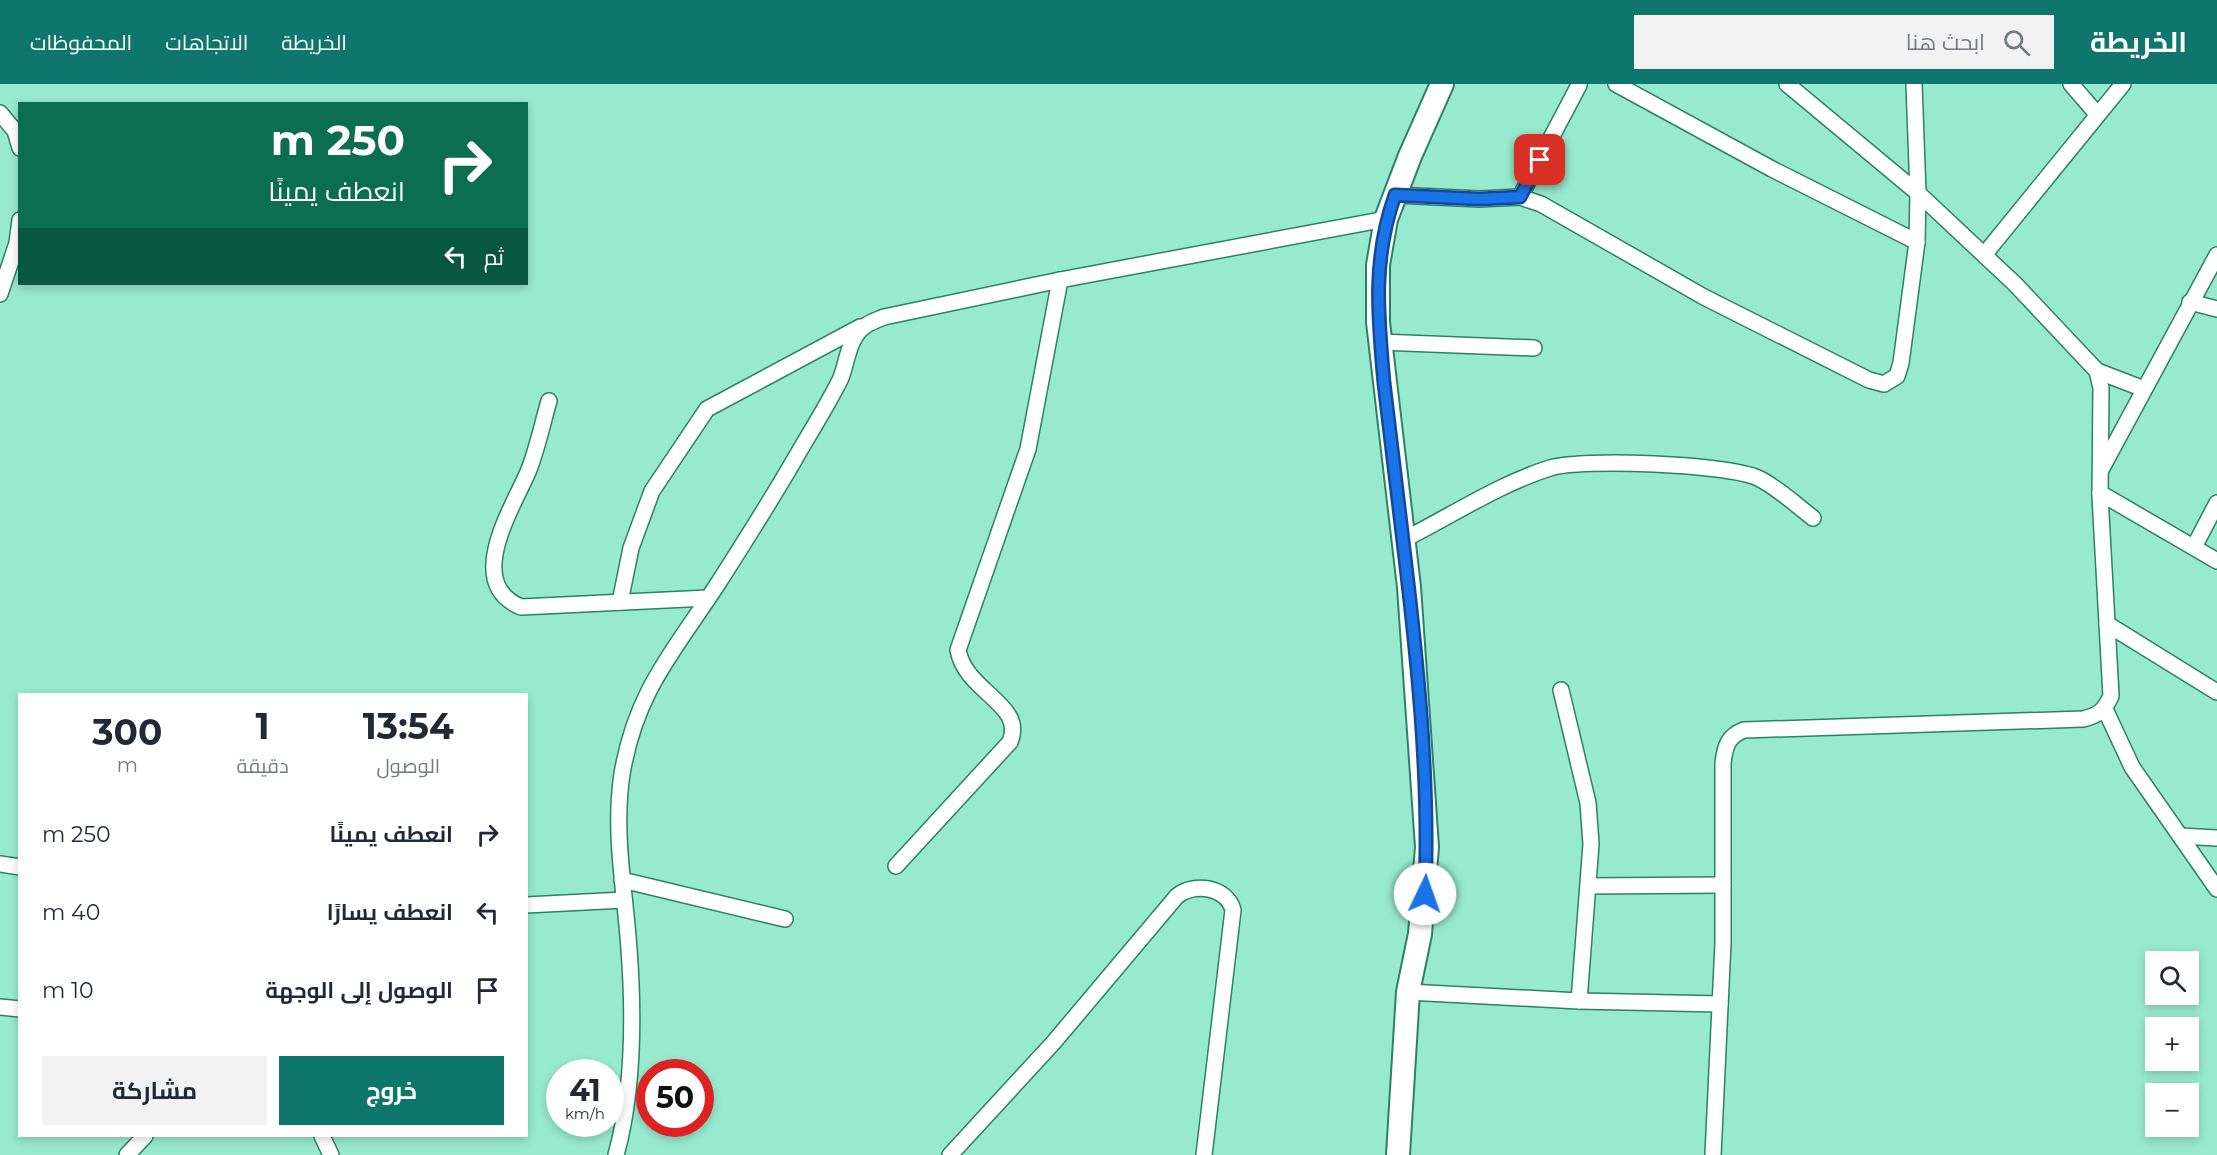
<!DOCTYPE html>
<html lang="ar">
<meta charset="utf-8">
<style>
:root{--surface:#fff;--page:#f2f2f3;--text:#1f2937;--muted:#747a83;--accent:#0f766e}
body{margin:0;font-family:Montserrat,Cairo,sans-serif;background:var(--page);color:var(--text);direction:rtl;height:100vh;display:flex;flex-direction:column;font-size:22px;white-space:nowrap}
*{box-sizing:border-box;margin:0}
p{font-size:20px;color:var(--muted)}
.icon{flex:none;width:33px;height:33px;fill:none;stroke:currentColor;stroke-width:2;stroke-linecap:round;stroke-linejoin:round}
.map{position:relative;flex:1;overflow:hidden;direction:ltr}
.panel{position:absolute;left:18px;top:609px;width:510px;height:444px;display:flex;flex-direction:column;background:var(--surface);border-radius:0px;box-shadow:0 3px 9px #0003;direction:rtl}
.panel>*{flex:none}
.top-card{position:absolute;left:18px;top:18px;width:510px;height:183px;border-radius:0px;box-shadow:0 3px 9px #0003;direction:rtl;background:#0b6e4f;color:#fff;overflow:hidden}
.controls{position:absolute;left:2145px;top:867px;display:grid;gap:12px}
.controls a{display:grid;place-items:center;width:54px;height:54px;border-radius:0px;background:var(--surface);box-shadow:0 3px 9px #0003;font-size:30px}
.speed{position:absolute;left:546px;top:975px;display:flex;gap:12px;font-size:30px;font-weight:700;text-align:center}
.speed>*{display:grid;place-content:center;width:78px;height:78px;border-radius:50%;background:var(--surface);box-shadow:0 3px 9px #0003;line-height:1}
.speed small{font-size:15px;font-weight:400}
.speed .limit{border:9px solid #d22;background:#fff;color:#111}
.pin{position:absolute;display:grid;place-items:center;width:51px;height:51px;color:#fff;margin:-26px;border-radius:12px;box-shadow:0 3px 9px #0006}
.me{position:absolute;width:66px;margin:-33px;rotate:3deg;stroke-linejoin:round;filter:drop-shadow(0 0 4px #0008)}
.turn{display:flex;align-items:center;gap:21px;height:126px;padding:0 24px;font-size:27px}
.turn .icon{width:78px;height:78px;stroke-width:2.5}
.turn b{display:block;font-size:42px;line-height:51px}
.then{display:flex;align-items:center;height:57px;padding:0 24px;background:#0003;gap:12px;font-size:22px}
.eta{display:flex;justify-content:space-evenly;align-items:center;height:102px;text-align:center}
.eta b{font-size:36px;font-weight:700;line-height:42px}
.cta{display:flex;gap:12px;margin-top:auto;padding:12px 24px}
.cta a{flex:1;height:69px;border-radius:0px;background:var(--accent);color:#fff;font-size:24px;font-weight:700;line-height:69px;text-align:center}
.cta a+a{background:var(--page);color:var(--text)}
ul{padding:0;list-style:none}
li{display:flex;align-items:center;gap:18px;height:78px;padding:0 24px}
li div{flex:1}
li b{display:block;font-size:22px}
li em{font-style:normal}
header{display:flex;align-items:center;gap:36px;box-sizing:border-box;height:84px;padding:0 30px;background:var(--accent);color:#fff}
header strong{font-size:28px}
nav{display:flex;gap:33px;margin-inline-start:auto;font-size:21px}
.search{width:420px;height:54px;background:var(--page);display:flex;align-items:center;gap:15px;box-sizing:border-box;padding:0 21px;border-radius:0px;color:var(--muted);font-size:22px}
.map>svg:first-child{display:block}
.lines{fill:none;stroke-linecap:round;stroke-linejoin:round}
.street-casing{stroke:#2b8169;stroke-width:18}
.secondary-casing{stroke:#2b8169;stroke-width:26}
.street{stroke:#fff;stroke-width:15}
.secondary{stroke:#fff;stroke-width:22}
.route-casing{stroke:#114b97;stroke-width:15}
.route{stroke:#1a73e8;stroke-width:10}
</style>
<header>
<strong>الخريطة</strong>
<div class="search"><svg class="icon" aria-label="search" viewBox="0 0 24 24"><circle cx="10" cy="10" r="6"/><path d="M15 15l6 6"/></svg>ابحث هنا</div>
<nav><a>الخريطة</a><a>الاتجاهات</a><a>المحفوظات</a></nav>
</header>
<div class="map">
<svg width="2217" height="1071" viewBox="0 0 2217 1071">
<rect width="100%" height="100%" fill="#97eace"/>
<g class="lines">
<defs>
<g id="street">
<polyline points="1616,0 1772,85 1917,158"/>
<polyline points="2071,0 2097,30"/>
<polyline points="0,29 15,47 20,64"/>
<polyline points="1395,111 1479,115 1520,113 1541,120 1704,213 1869,296 1884,300 1897,292 1901,279 1917,158 1918,109 1914,0"/>
<polyline points="1520,113 1579,1"/>
<polyline points="1984,171 2123,0"/>
<polyline points="0,210 17,159 20,136"/>
<polyline points="2190,218 2217,225"/>
<polyline points="1380,258 1534,264"/>
<polyline points="2097,287 2144,305"/>
<path d="M549 317C542 341 537 366 528 388 512 425 464 499 521 523L708 514"/>
<polyline points="2102,384 2217,171"/>
<polyline points="2100,409 2217,477"/>
<path d="M1403 456C1451 432 1499 400 1550 384 1581 374 1728 380 1758 394 1777 403 1796 421 1813 434"/>
<polyline points="2194,463 2217,419"/>
<polyline points="620,518 631,464 652,407 707,325 860,243"/>
<polyline points="2107,540 2217,608"/>
<polyline points="1561,606 1588,719 1591,760 1579,917"/>
<polyline points="2105,625 2132,683 2217,805"/>
<polyline points="2180,752 2217,754"/>
<polyline points="0,780 20,783"/>
<path d="M896 782 1010 658C1026 620 966 609 958 566L1028 365 1060 196"/>
<polyline points="622,796 785,835"/>
<polyline points="1589,802 1723,801"/>
<polyline points="526,821 624,816"/>
<polyline points="1408,908 1579,917 1720,920"/>
<polyline points="0,923 20,925"/>
<polyline points="322,1052 331,1071"/>
<polyline points="127,1071 145,1052"/>
<path d="M616 1071C634 1006 634 932 629 865 625 806 613 749 622 690 636 606 675 566 719 498 745 457 772 415 796 373 811 347 827 322 840 296 846 283 847 265 855 253 862 241 872 238 884 233L1060 196 1386 135"/>
<path d="M950 1071 1054 958 1177 812C1194 798 1227 803 1233 826L1204 1071"/>
<path d="M1713 1071 1723 859V679C1725 662 1728 652 1744 646L2083 635C2099 631 2104 627 2111 612L2100 412 2101 304 2097 287 2015 200 1918 109 1787 0"/>
</g>
<polyline id="secondary" points="1398,1071 1408,908 1420,850 1427,763 1409,503 1378,238 1378,181 1386,135 1410,72 1442,0"/>
</defs>
<use href="#street" class="street-casing"/>
<use href="#secondary" class="secondary-casing"/>
<use href="#street" class="street"/>
<use href="#secondary" class="secondary"/>
</g>
<g class="lines">
<defs>
<path id="route" d="M1425 810C1430 693 1417 572 1403 457 1397 404 1390 352 1384 299 1378 232 1372 176 1395 111L1479 115 1520 113 1540 76"/>
</defs>
<use href="#route" class="route-casing"/>
<use href="#route" class="route"/>
</g>
</svg>
<div class="controls">
<a><svg class="icon" aria-label="search" viewBox="0 0 24 24"><circle cx="10" cy="10" r="6"/><path d="M15 15l6 6"/></svg></a>
<a>+</a>
<a>−</a>
</div>
<div class="speed"><div>41<small>km/h</small></div><div class="limit">50</div></div>
<div class="pin" style="left:1540px;top:76px;background:#d93025"><svg class="icon" aria-label="arrive" viewBox="0 0 24 24"><path d="M6 21V4h12l-3 4 3 4H6"/></svg></div>
<svg class="me" style="left:1425px;top:810px" viewBox="-20 -20 40 40"><circle r="19" fill="#fff"/><path d="M0-13L10 11 0 6-10 11z" fill="#1a73e8"/></svg>
<div class="top-card">
<div class="turn"><svg class="icon" aria-label="right" viewBox="0 0 24 24"><path d="M7 20v-9h11M14 6l5 5-5 5"/></svg><div><b>250 m</b>انعطف يمينًا</div></div>
<div class="then">ثم<svg class="icon" aria-label="left" viewBox="0 0 24 24"><path d="M17 20v-9H6M10 6l-5 5 5 5"/></svg></div>
</div>
<section class="panel">
<div class="eta">
<div><b>13:54</b><p>الوصول</p></div>
<div><b>1</b><p>دقيقة</p></div>
<div><b>300</b><p>m</p></div>
</div>
<ul>
<li><svg class="icon" aria-label="right" viewBox="0 0 24 24"><path d="M7 20v-9h11M14 6l5 5-5 5"/></svg><div><b>انعطف يمينًا</b></div><em>250 m</em></li>
<li><svg class="icon" aria-label="left" viewBox="0 0 24 24"><path d="M17 20v-9H6M10 6l-5 5 5 5"/></svg><div><b>انعطف يسارًا</b></div><em>40 m</em></li>
<li><svg class="icon" aria-label="arrive" viewBox="0 0 24 24"><path d="M6 21V4h12l-3 4 3 4H6"/></svg><div><b>الوصول إلى الوجهة</b></div><em>10 m</em></li>
</ul>
<div class="cta"><a>خروج</a><a>مشاركة</a></div>
</section>
</div>
